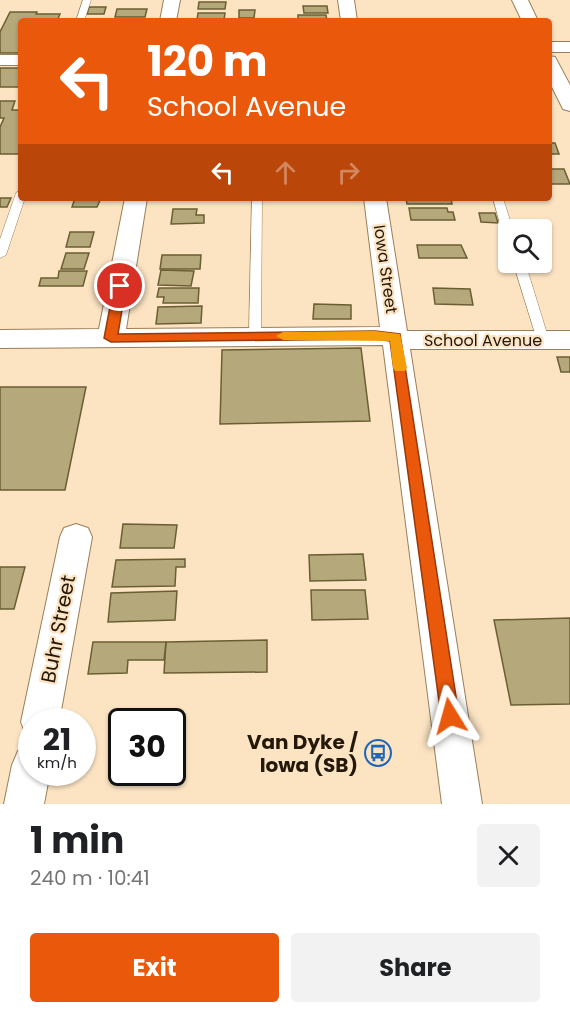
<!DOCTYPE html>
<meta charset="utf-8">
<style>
:root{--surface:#fff;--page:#f2f2f2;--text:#202124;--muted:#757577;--accent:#ea580c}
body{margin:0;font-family:Poppins,sans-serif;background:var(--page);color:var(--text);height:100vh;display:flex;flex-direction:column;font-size:22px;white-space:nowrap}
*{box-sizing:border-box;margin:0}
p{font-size:20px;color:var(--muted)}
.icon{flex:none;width:33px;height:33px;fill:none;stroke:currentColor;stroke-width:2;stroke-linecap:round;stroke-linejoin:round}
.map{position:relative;height:804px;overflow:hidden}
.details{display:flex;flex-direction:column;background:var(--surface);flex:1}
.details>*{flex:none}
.hud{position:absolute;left:18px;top:18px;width:534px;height:183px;border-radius:6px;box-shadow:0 2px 4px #0004;background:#ea580c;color:#fff;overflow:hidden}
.buttons{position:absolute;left:498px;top:219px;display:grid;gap:12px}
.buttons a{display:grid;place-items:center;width:54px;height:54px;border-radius:6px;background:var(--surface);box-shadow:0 2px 4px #0004;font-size:30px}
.speed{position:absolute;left:18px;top:708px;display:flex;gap:12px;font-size:30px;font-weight:700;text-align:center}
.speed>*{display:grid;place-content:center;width:78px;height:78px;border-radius:50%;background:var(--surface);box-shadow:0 2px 4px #0004;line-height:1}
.speed small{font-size:15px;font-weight:400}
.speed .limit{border:3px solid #111;border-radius:9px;background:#fff;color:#111}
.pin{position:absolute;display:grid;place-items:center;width:51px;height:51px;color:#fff;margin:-26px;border:3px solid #fff;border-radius:50%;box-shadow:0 2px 6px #0007}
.me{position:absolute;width:66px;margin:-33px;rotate:352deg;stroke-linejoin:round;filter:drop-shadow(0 0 4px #0008)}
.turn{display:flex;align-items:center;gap:21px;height:126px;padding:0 30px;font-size:27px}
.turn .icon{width:78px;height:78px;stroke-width:2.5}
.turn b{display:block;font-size:42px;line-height:51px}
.lanes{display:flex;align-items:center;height:57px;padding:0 30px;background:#0003;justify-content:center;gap:30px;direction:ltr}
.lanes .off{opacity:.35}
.round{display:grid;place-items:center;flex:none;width:63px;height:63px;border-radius:6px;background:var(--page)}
.overview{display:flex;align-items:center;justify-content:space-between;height:102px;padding:0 30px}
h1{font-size:36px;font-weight:700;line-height:45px}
.primary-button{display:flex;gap:12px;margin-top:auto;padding:12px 30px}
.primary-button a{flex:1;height:69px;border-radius:6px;background:var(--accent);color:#fff;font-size:24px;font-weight:700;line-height:69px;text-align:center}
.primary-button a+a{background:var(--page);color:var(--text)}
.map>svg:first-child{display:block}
.building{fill:#b5a87b;stroke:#6a5f33;stroke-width:1.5}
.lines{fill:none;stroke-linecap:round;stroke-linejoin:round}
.service-casing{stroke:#9a7f59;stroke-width:1}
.minor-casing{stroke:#9a7f59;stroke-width:2}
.service{fill:#fff;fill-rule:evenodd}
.minor{fill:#fff;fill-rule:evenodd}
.route{fill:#ea580c;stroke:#983908;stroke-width:1.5}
.slow{fill:#f59e0b}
.labels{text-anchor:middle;stroke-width:4.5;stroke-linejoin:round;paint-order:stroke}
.street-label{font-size:16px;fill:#231809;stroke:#fce4c3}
.near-street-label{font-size:20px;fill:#231809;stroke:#fce4c3}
.near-poi-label{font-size:20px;font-weight:bold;fill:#231809;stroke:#fce4c3;text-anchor:end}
</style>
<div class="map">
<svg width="570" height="804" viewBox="0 0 570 804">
<rect width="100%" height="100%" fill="#fce4c3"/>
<g class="building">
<polygon points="199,2 226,2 225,9 198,9"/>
<polygon points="303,6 327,6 328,13 304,13"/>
<polygon points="89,7 106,7 104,14 87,14"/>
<polygon points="117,9 147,9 145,17 115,17"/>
<polygon points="239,10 255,10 254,18 239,18"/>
<polygon points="10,12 37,12 36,14 60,14 57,21 21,21 21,53 0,53 0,32"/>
<polygon points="198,13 225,13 224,20 197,20"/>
<polygon points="298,15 326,15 327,21 298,21"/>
<rect x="0" y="68" width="21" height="19"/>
<polygon points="0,101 15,101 12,110 21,110 21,154 0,154 0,127 4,118 0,118"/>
<polygon points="549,143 555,143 559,154 549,154"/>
<polygon points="549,169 564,169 570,184 549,184"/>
<polygon points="0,198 11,198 7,207 0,207"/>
<polygon points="75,198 101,198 97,207 72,207"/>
<polygon points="406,198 451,198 452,204 407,204"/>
<polygon points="409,208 447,208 448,212 453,212 455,220 411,220"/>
<polygon points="173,209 197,209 196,215 204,215 204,223 171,224"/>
<polygon points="479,213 495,213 498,223 481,222"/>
<polygon points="70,232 94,232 90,247 66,247"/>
<polygon points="417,245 461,245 467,258 419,258"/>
<polygon points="66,253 89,253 84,269 61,269"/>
<polygon points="162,255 201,255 200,269 160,269"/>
<polygon points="161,270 194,271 191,286 158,285"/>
<polygon points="59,271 87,271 83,286 39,286 41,278 58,278"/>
<polygon points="159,288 199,288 198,303 163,303 164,297 157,297"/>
<polygon points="433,288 470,289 473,305 435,304"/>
<polygon points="314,304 351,305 351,319 313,319"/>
<polygon points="202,306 201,323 156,324 158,307"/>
<polygon points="361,348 370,421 220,424 222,350"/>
<polygon points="557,357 570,357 570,372 561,372"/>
<polygon points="0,387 86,387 65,490 0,490"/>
<polygon points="123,524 177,525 174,548 120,548"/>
<polygon points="363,554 366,580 310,581 309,555"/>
<polygon points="185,559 185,567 176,567 175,586 112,587 116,560"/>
<polygon points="0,567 25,567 14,609 0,609"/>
<polygon points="311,590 365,590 368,619 312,620"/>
<polygon points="177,591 175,620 108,622 111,593"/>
<polygon points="570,618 570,704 511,705 494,620"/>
<polygon points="267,640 267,672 164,673 166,642"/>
<polygon points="93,642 166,642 164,660 128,660 127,673 88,674"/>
</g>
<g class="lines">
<defs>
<g id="service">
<polygon points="83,0 91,0 84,21 76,21"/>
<polygon points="21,190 21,198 25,198 6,255 0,258 0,239 16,193"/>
<polygon points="252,198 262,198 261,336 255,340 249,336"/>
<polygon points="493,198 503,198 513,230 508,230 508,234 502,231"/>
<polygon points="513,262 525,262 549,340 547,343 539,343 537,340"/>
</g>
<g id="minor">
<polygon points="164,0 180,0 176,21 160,21"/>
<polygon points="338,0 354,0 357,21 341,21"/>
<polygon points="512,0 528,0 538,21 522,21"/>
<rect x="549" y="42" width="21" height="10"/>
<rect x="0" y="55" width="21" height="10"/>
<polygon points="549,56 555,57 570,85 570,111 563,109 549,81"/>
<polygon points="125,198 147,198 126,329 380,327 364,198 386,198 407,331 570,331 570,349 410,349 482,804 442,804 383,345 0,348 0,330 99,329"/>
<polygon points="76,524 88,528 92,537 59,722 32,722 32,737 26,735 21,722 60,537 64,528"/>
<polygon points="32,746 32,772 50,772 44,804 4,804 12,765 18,751"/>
</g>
</defs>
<use href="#service" class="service-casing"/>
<use href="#minor" class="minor-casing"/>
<use href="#service" class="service"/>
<use href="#minor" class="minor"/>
</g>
<polygon class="route" points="120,283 126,286 118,334 375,331 400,334 459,716 456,722 450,725 443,722 441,716 390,341 375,339 111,342 104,338 114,286"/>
<polygon class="slow" points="375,331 400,334 407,368 405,371 395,371 393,368 390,341 283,340 276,336 283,332"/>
<defs>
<symbol id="bus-ring" viewBox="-11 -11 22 22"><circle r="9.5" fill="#fce4c3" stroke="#2065b6" stroke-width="1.5"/><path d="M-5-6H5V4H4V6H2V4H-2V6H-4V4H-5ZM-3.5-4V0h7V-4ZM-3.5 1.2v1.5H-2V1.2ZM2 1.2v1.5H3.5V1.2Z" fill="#2065b6"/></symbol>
</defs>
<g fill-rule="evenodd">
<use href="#bus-ring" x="363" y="738" width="30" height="30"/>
</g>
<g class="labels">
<g class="street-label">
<text transform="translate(386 269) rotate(82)" y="6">Iowa Street</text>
<text x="483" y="346">School Avenue</text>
</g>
<g class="near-street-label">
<text transform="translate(58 629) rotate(-79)" y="7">Buhr Street</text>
</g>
<g class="near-poi-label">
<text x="358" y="749">Van Dyke /<tspan x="358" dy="23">Iowa (SB)</tspan></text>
</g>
</g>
</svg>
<div class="buttons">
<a><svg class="icon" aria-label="search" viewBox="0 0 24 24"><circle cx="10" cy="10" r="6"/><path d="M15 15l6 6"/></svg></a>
</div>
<div class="speed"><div>21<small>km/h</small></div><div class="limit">30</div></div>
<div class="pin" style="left:120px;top:286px;background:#d93025"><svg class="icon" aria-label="arrive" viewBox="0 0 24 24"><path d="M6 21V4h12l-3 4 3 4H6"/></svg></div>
<svg class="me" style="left:450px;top:716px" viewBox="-20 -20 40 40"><path d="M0-17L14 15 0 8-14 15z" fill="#ea580c" stroke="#fff" stroke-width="4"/></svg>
<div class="hud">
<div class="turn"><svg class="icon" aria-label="left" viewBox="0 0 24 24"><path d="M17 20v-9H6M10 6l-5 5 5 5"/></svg><div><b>120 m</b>School Avenue</div></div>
<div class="lanes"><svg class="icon" aria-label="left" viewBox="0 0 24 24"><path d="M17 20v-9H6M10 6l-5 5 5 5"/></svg><svg class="icon off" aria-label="ahead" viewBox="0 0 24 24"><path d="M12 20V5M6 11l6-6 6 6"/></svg><svg class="icon off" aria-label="right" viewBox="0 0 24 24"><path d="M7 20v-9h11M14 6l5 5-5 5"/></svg></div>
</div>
</div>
<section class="details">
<div class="overview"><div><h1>1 min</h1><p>240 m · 10:41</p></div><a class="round"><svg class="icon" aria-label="close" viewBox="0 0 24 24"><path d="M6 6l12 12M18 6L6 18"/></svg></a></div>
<div class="primary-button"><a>Exit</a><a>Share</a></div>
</section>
